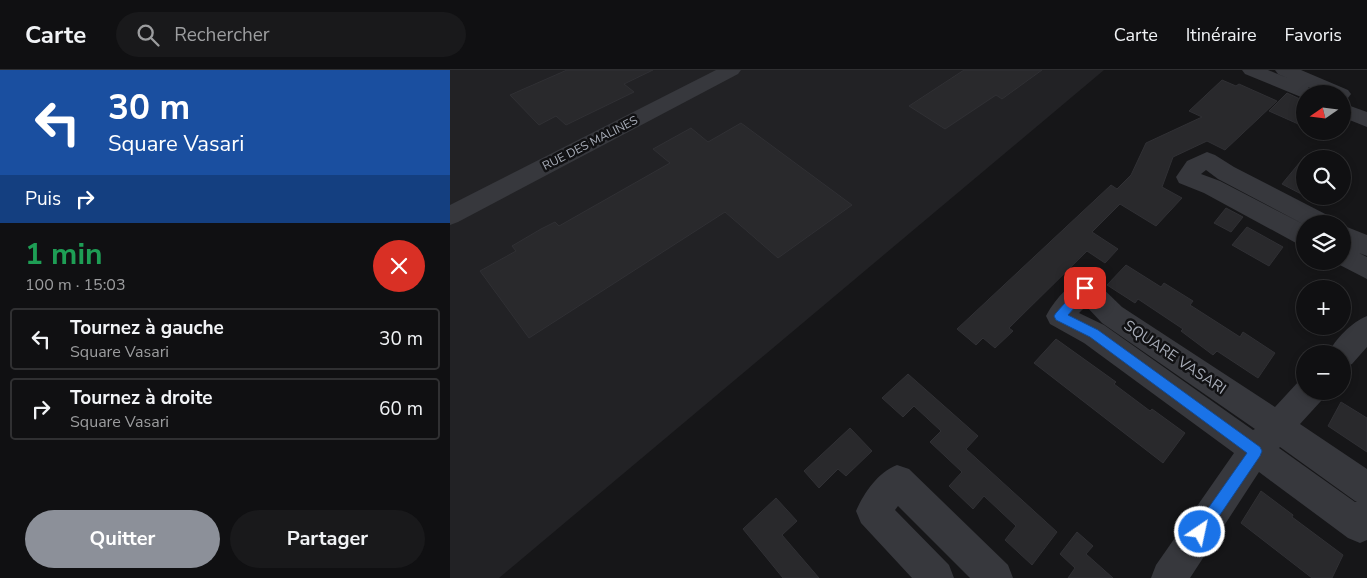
<!DOCTYPE html>
<html lang="fr">
<meta charset="utf-8">
<style>
:root{--surface:#101012;--page:#19191b;--text:#f1f3f6;--muted:#9c9d9f;--line:#303032;--accent:#8c9099}
body{margin:0;font-family:"Nunito Sans",sans-serif;background:var(--page);color:var(--text);height:100vh;display:flex;flex-direction:column;font-size:19px;white-space:nowrap}
*{box-sizing:border-box;margin:0}
p{font-size:16px;color:var(--muted)}
.icon{flex:none;width:28px;height:28px;fill:none;stroke:currentColor;stroke-width:2;stroke-linecap:round;stroke-linejoin:round}
.map{position:relative;flex:1;overflow:hidden}
.sheet{display:flex;flex-direction:column;background:var(--surface);width:450px}
.sheet>*{flex:none}
.guide{background:#1a4fa0;color:#fff;overflow:hidden}
.needle{width:32px;rotate:256deg}
.tools{position:absolute;left:846px;top:15px;display:grid;gap:10px}
.tools a{display:grid;place-items:center;width:55px;height:55px;border-radius:50%;background:var(--surface);box-shadow:0 2px 8px #0003,0 0 0 1px var(--line);font-size:25px}
.pin{position:absolute;display:grid;place-items:center;width:42px;height:42px;color:#fff;margin:-21px;border-radius:10px;box-shadow:0 2px 8px #0006}
.me{position:absolute;width:55px;margin:-28px;rotate:34deg;stroke-linejoin:round;filter:drop-shadow(0 0 4px #0008)}
.turn{display:flex;align-items:center;gap:18px;height:105px;padding:0 25px;font-size:22px}
.turn .icon{width:65px;height:65px;stroke-width:2.5}
.turn b{display:block;font-size:35px;line-height:42px}
.then{display:flex;align-items:center;height:48px;padding:0 25px;background:#0003;gap:10px;font-size:19px}
.round{display:grid;place-items:center;flex:none;width:52px;height:52px;border-radius:26px;background:var(--page)}
.headline{display:flex;align-items:center;justify-content:space-between;height:85px;padding:0 25px}
h1{font-size:30px;font-weight:700;line-height:38px;color:#1e9e55}
.button{display:flex;gap:10px;margin-top:auto;padding:10px 25px}
.button a{flex:1;height:58px;border-radius:30px;background:var(--accent);color:#fff;font-size:20px;font-weight:700;line-height:58px;text-align:center}
.button a+a{background:var(--page);color:var(--text)}
ul{padding:0;list-style:none}
li{display:flex;align-items:center;gap:15px;height:62px;margin:0 10px 8px;padding:0 15px;border:2px solid var(--line);border-radius:5px}
li div{flex:1}
li b{display:block;font-size:19px}
li em{font-style:normal}
header{display:flex;align-items:center;gap:30px;box-sizing:border-box;height:70px;padding:0 25px;background:var(--surface);border-bottom:1px solid var(--line)}
header strong{font-size:24px}
nav{display:flex;gap:28px;margin-inline-start:auto;font-size:18px}
.search{width:350px;height:45px;background:var(--page);display:flex;align-items:center;gap:12px;box-sizing:border-box;padding:0 18px;border-radius:28px;color:var(--muted);font-size:19px}
main{display:flex;flex:1;min-height:0}
.map>svg:first-child{display:block}
.built{fill:#222225}
.building{fill:#29292c;stroke:#303034}
.lines{fill:none;stroke-linecap:round;stroke-linejoin:round}
.minor{fill:#37383d;fill-rule:evenodd}
.route{fill:#1a73e8;stroke:#114b97}
.labels{text-anchor:middle;stroke-width:5;stroke-linejoin:round;paint-order:stroke}
.far-street-label{font-size:12px;fill:#a8adb8;stroke:#111113}
.street-label{font-size:15px;fill:#a8adb8;stroke:#111113}
</style>
<header>
<strong>Carte</strong>
<div class="search"><svg class="icon" aria-label="search" viewBox="0 0 24 24"><circle cx="10" cy="10" r="6"/><path d="M15 15l6 6"/></svg>Rechercher</div>
<nav><a>Carte</a><a>Itinéraire</a><a>Favoris</a></nav>
</header>
<main>
<section class="sheet">
<div class="guide">
<div class="turn"><svg class="icon" aria-label="left" viewBox="0 0 24 24"><path d="M17 20v-9H6M10 6l-5 5 5 5"/></svg><div><b>30 m</b>Square Vasari</div></div>
<div class="then">Puis<svg class="icon" aria-label="right" viewBox="0 0 24 24"><path d="M7 20v-9h11M14 6l5 5-5 5"/></svg></div>
</div>
<div class="headline"><div><h1>1 min</h1><p>100 m · 15:03</p></div><a class="round" style="background:#d93025;color:#fff"><svg class="icon" aria-label="close" viewBox="0 0 24 24"><path d="M6 6l12 12M18 6L6 18"/></svg></a></div>
<ul>
<li><svg class="icon" aria-label="left" viewBox="0 0 24 24"><path d="M17 20v-9H6M10 6l-5 5 5 5"/></svg><div><b>Tournez à gauche</b><p>Square Vasari</p></div><em>30 m</em></li>
<li><svg class="icon" aria-label="right" viewBox="0 0 24 24"><path d="M7 20v-9h11M14 6l5 5-5 5"/></svg><div><b>Tournez à droite</b><p>Square Vasari</p></div><em>60 m</em></li>
</ul>
<div class="button"><a>Quitter</a><a>Partager</a></div>
</section>
<div class="map">
<svg width="917" height="508" viewBox="0 0 917 508">
<rect width="100%" height="100%" fill="#161618"/>
<polygon class="built" points="0,0 654,0 49,508 0,508"/>
<g class="building">
<polygon points="117,0 203,0 174,14 184,22 116,55 106,46 89,55 60,25"/>
<polygon points="514,0 592,0 552,29 546,25 495,59 459,36"/>
<polygon points="772,10 786,16 789,14 827,31 775,80 757,71 723,87 712,117 732,128 706,156 670,134 642,162 668,179 655,193 637,181 559,258 563,261 545,278 533,268 526,275 507,259 661,115 667,119 681,105 696,73 752,47 739,41"/>
<polygon points="837,23 850,29 855,28 855,57 819,41"/>
<polygon points="291,53 402,135 328,188 275,142 79,268 30,201 66,181 62,176 91,159 105,152 109,156 220,93 203,79 241,58 258,72"/>
<polygon points="855,86 855,126 832,114"/>
<polygon points="776,138 793,147 781,162 764,153"/>
<polygon points="797,157 833,177 819,196 782,175"/>
<polygon points="676,195 711,217 714,213 743,231 740,235 790,267 793,262 825,283 808,308 767,281 763,285 731,261 733,259 688,229 685,233 657,215"/>
<polygon points="606,269 666,312 664,314 700,341 702,339 735,363 713,393 584,293"/>
<polygon points="458,304 528,366 516,379 607,462 582,495 555,470 566,456 534,426 523,439 499,416 512,402 480,372 491,361 464,336 453,347 432,328"/>
<polygon points="891,332 917,348 917,382 878,356"/>
<polygon points="400,358 422,381 396,406 388,399 369,418 354,401"/>
<polygon points="811,421 843,445 842,447 893,485 882,508 862,508 791,453"/>
<polygon points="326,428 347,451 332,465 369,508 333,508 293,459"/>
<polygon points="627,462 643,476 636,484 663,508 618,508 625,498 610,484"/>
</g>
<g class="lines">
<g class="minor">
<polygon points="266,0 291,0 288,4 8,152 0,155 0,135"/>
<polygon points="792,0 818,0 837,8 828,4 825,0 851,0 898,20 901,24 898,28 892,30 892,24 873,24 858,17 861,21 859,24 855,24 855,26 851,27 795,4"/>
<polygon points="892,33 917,42 917,57 892,47"/>
<path d="M757 82 765 85 784 97 883 148 886 154H855V175L846 173 754 123 729 113 726 107 737 91ZM756 100 768 109 855 155 770 111 751 104Z"/>
<polygon points="892,155 917,165 917,186 909,183 917,187 917,209 882,191 892,191 892,176 899,178 892,175"/>
<path d="M635 207 644 210 672 237 825 337 849 311 855 309V321H875L871 331 850 354 917 399V470L910 473 898 468 809 402 740 508H701L706 495 784 383 634 273 600 254 596 246C604 231 619 213 635 207ZM636 236 652 253 805 359 803 360 654 255 629 243ZM830 377 905 431H907L905 432 829 378Z"/>
<path d="M917 246V277L902 294 892 298V284H878C885 269 902 252 917 246Z"/>
<path d="M447 395 459 399 558 495 563 508H520L448 436 445 440 499 495 504 508H462L411 453 406 441C414 423 428 402 447 395Z"/>
</g>
</g>
<polygon class="route" points="635,213 640,218 639,221 618,245 648,260 810,377 812,381 810,386 755,467 750,469 745,467 743,462 745,457 797,383 640,267 606,250 604,246 606,243 631,215"/>
<g class="labels">
<g class="far-street-label">
<text transform="translate(140 73) rotate(-27)" y="4">RUE DES MALINES</text>
</g>
<g class="street-label">
<text transform="translate(725 287) rotate(34)" y="5">SQUARE VASARI</text>
</g>
</g>
</svg>
<div class="tools">
<a><svg class="needle" viewBox="-14 -14 28 28"><path d="M0-13l5 13h-10z" fill="#e53935"/><path d="M0 13l5-13h-10z" fill="#9c9d9f"/></svg></a>
<a><svg class="icon" aria-label="search" viewBox="0 0 24 24"><circle cx="10" cy="10" r="6"/><path d="M15 15l6 6"/></svg></a>
<a><svg class="icon" aria-label="layers" viewBox="0 0 24 24"><path d="M12 4l9 5-9 5-9-5zM3 14l9 5 9-5"/></svg></a>
<a>+</a>
<a>−</a>
</div>
<div class="pin" style="left:635px;top:218px;background:#d93025"><svg class="icon" aria-label="arrive" viewBox="0 0 24 24"><path d="M6 21V4h12l-3 4 3 4H6"/></svg></div>
<svg class="me" style="left:750px;top:462px" viewBox="-20 -20 40 40"><circle r="17" fill="#1a73e8" stroke="#fff" stroke-width="3"/><path d="M0-11L8 9 0 5-8 9z" fill="#fff"/></svg>
</div>
</main>
